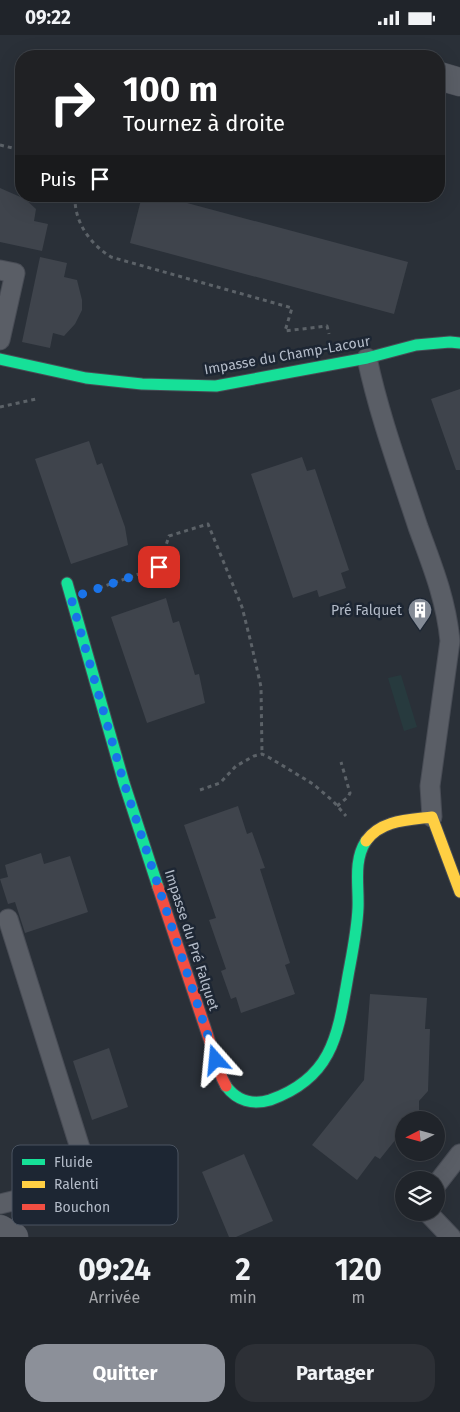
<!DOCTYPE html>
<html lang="fr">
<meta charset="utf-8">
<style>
:root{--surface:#20242a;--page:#2d3036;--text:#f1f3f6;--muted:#a2a4a8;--line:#3d4147;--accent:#8c9099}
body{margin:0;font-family:"Fira Sans",sans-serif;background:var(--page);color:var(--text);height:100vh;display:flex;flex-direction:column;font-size:19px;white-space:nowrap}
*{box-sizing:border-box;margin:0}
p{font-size:16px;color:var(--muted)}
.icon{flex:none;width:28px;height:28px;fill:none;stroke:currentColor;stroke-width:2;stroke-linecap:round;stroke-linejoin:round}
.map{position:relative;height:1202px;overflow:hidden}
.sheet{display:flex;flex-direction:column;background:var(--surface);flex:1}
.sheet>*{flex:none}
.banner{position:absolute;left:15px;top:15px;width:430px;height:152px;border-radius:20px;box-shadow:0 5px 20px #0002,0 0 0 1px var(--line);background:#202124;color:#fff;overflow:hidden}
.needle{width:32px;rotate:264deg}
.controls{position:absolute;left:395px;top:1076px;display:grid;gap:10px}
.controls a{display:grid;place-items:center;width:50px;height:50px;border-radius:50%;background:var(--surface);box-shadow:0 5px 20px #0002,0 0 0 1px var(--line);font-size:25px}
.pin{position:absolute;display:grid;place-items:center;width:42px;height:42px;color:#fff;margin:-21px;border-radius:10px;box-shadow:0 2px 8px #0006}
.me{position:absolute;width:55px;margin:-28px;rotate:342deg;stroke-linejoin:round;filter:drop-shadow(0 0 4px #0008)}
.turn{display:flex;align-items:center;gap:18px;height:105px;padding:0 25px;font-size:22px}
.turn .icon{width:65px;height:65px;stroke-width:2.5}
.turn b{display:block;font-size:35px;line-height:42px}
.then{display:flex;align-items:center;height:48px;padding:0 25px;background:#0003;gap:10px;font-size:19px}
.eta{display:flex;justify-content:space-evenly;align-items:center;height:85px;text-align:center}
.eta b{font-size:30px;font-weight:700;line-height:35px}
.cta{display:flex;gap:10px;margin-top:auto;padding:10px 25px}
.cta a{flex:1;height:58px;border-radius:20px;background:var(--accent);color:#fff;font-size:20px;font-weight:700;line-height:58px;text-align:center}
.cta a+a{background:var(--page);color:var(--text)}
.status{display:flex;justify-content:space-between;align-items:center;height:35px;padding:0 25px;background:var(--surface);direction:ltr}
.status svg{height:14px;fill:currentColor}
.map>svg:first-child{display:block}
.green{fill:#273a3e}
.building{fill:#3f444c}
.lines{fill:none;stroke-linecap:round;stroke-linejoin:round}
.lane-casing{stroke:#484c55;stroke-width:21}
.street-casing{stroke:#484c55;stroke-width:29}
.fast-casing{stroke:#484c55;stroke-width:13}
.slow-casing{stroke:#484c55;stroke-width:13}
.jam-casing{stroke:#484c55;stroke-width:13}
.path{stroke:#5c6268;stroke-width:3;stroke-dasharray:4 4;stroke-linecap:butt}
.lane{stroke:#5a5e66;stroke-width:19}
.street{stroke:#5a5e66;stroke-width:28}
.fast{stroke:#16e098;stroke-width:11}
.slow{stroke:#ffcf43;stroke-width:11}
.jam{stroke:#f24e42;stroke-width:11}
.route{stroke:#1a73e8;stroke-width:9;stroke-dasharray:0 16.2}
.labels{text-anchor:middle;stroke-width:5;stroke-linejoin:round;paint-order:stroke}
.street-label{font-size:14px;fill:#b4bcc9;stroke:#1d2633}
.poi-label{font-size:14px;fill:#b4bcc9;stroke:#1d2633;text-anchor:end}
.key{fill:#1d2633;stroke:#4a5360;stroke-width:1}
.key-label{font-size:14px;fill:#b4bcc9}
</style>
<div class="status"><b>09:22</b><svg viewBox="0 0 49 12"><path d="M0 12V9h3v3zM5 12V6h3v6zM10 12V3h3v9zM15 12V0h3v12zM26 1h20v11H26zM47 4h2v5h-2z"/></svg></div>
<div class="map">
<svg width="460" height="1202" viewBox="0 0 460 1202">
<rect width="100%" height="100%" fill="#2a3038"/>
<polygon class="green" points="401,640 417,692 404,696 388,643"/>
<g class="building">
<polygon points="0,153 25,164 36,174 34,186 48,189 42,216 0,207"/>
<polygon points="142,161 161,161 408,227 394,279 130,208"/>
<polygon points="40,222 67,228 64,242 77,245 82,265 82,275 75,289 64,301 53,298 50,313 22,307"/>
<polygon points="460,354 460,435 456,435 431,364"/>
<polygon points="89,406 97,430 102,428 125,492 128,510 71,529 35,424"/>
<polygon points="302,422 307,436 315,434 349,535 341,538 346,553 319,562 317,555 293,563 251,439"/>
<polygon points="166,563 173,588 179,586 195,640 199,639 205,668 147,688 111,582"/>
<polygon points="238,771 247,799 252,797 265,833 260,834 290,928 285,930 295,959 241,978 236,962 231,964 221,936 226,934 209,885 216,883 184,790"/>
<polygon points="41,818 44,829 70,821 88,877 25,898 15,867 8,869 0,844 8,842 5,830"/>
<polygon points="370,959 427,963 425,994 430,994 428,1056 419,1066 419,1076 411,1085 404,1085 404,1094 380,1124 375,1121 357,1145 312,1110 364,1045"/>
<polygon points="109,1013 128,1072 92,1085 73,1026"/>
<polygon points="244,1119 273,1186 236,1202 229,1202 202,1137"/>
</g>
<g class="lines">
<defs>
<g id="lane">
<polyline points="0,235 15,238 0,305"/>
<path d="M367 323C379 380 400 437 418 492 432 530 446 564 450 606L430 751 432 782"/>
<polyline points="436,1150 460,1119"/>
<path d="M0 1169 66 1153C80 1144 82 1132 81 1116L8 884"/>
<polyline points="428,1178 451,1202"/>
</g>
<g id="street">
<polyline points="439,41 460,47"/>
<polyline points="0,1194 14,1202"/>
</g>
<g id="fast">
<polyline points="0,324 86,343 142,349 216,351 367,323 416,310 450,307 460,308"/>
<polyline points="67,548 124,748 158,852"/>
<path d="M226 1051C237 1066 253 1070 270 1065 333 1043 338 999 348 941 352 919 357 896 358 873 359 850 353 826 366 806"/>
</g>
<path id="slow" d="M366 806C381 785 408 785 432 782L460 857"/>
<polyline id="jam" points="158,852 222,1043 226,1051"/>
</defs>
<use href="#lane" class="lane-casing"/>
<use href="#street" class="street-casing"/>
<use href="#fast" class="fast-casing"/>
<use href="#slow" class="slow-casing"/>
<use href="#jam" class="jam-casing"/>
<g class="path">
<polyline points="0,110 21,115"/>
<path d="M75 161C74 187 90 209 111 222L292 273 285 296 327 291 329 299"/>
<polyline points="173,164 173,161"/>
<polyline points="0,372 36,364"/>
<polyline points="99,553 159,532 169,501 208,489 242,572 252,612 261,652 262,719"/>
<polyline points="200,755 220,748 236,731 254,721 262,719 270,723 313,749 333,766 346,781"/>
<polyline points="337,771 348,762 350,758 341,727"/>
</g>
<use href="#lane" class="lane"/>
<use href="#street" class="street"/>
<use href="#fast" class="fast"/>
<use href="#slow" class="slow"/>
<use href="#jam" class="jam"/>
</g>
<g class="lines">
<polyline class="route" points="159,532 71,563 124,748 216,1025"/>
</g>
<defs>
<symbol id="building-pin" viewBox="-11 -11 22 30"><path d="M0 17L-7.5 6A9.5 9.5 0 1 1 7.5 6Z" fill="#848b96" stroke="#1d2633"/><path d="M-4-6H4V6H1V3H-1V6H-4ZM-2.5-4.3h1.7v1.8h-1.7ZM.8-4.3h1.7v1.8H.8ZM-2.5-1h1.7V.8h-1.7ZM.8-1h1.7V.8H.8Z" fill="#fff"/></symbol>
</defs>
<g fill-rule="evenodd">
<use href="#building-pin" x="406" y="561" width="28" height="38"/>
</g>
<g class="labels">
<g class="street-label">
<text transform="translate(287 320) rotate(-10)" y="5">Impasse du Champ-Lacour</text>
<text transform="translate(192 905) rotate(72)" y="5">Impasse du Pré Falquet</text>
</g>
<g class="poi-label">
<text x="402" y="580">Pré Falquet</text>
</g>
</g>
<rect x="12" y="1110" width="166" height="80" rx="8" class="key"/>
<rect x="22" y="1124" width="23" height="6" fill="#16e098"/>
<rect x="22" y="1146" width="23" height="7" fill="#ffcf43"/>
<rect x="22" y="1169" width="23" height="6" fill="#f24e42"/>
<g class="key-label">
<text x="54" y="1132">Fluide</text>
<text x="54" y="1154">Ralenti</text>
<text x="54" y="1177">Bouchon</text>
</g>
</svg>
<div class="controls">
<a><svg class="needle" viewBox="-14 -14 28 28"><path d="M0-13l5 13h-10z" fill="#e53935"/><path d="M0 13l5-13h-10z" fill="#a2a4a8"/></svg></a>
<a><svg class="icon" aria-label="layers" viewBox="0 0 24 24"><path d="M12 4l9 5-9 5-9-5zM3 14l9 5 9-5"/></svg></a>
</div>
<div class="pin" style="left:159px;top:532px;background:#d93025"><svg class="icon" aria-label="arrive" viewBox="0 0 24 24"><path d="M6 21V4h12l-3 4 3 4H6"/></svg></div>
<svg class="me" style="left:216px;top:1025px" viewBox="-20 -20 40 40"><path d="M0-17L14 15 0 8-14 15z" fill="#1a73e8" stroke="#fff" stroke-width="4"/></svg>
<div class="banner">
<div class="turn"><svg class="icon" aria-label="right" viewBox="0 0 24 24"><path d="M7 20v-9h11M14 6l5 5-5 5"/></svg><div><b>100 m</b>Tournez à droite</div></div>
<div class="then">Puis<svg class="icon" aria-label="arrive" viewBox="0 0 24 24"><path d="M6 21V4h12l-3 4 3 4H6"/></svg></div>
</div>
</div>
<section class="sheet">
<div class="eta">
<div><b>09:24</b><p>Arrivée</p></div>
<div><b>2</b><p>min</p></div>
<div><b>120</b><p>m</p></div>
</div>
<div class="cta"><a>Quitter</a><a>Partager</a></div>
</section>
